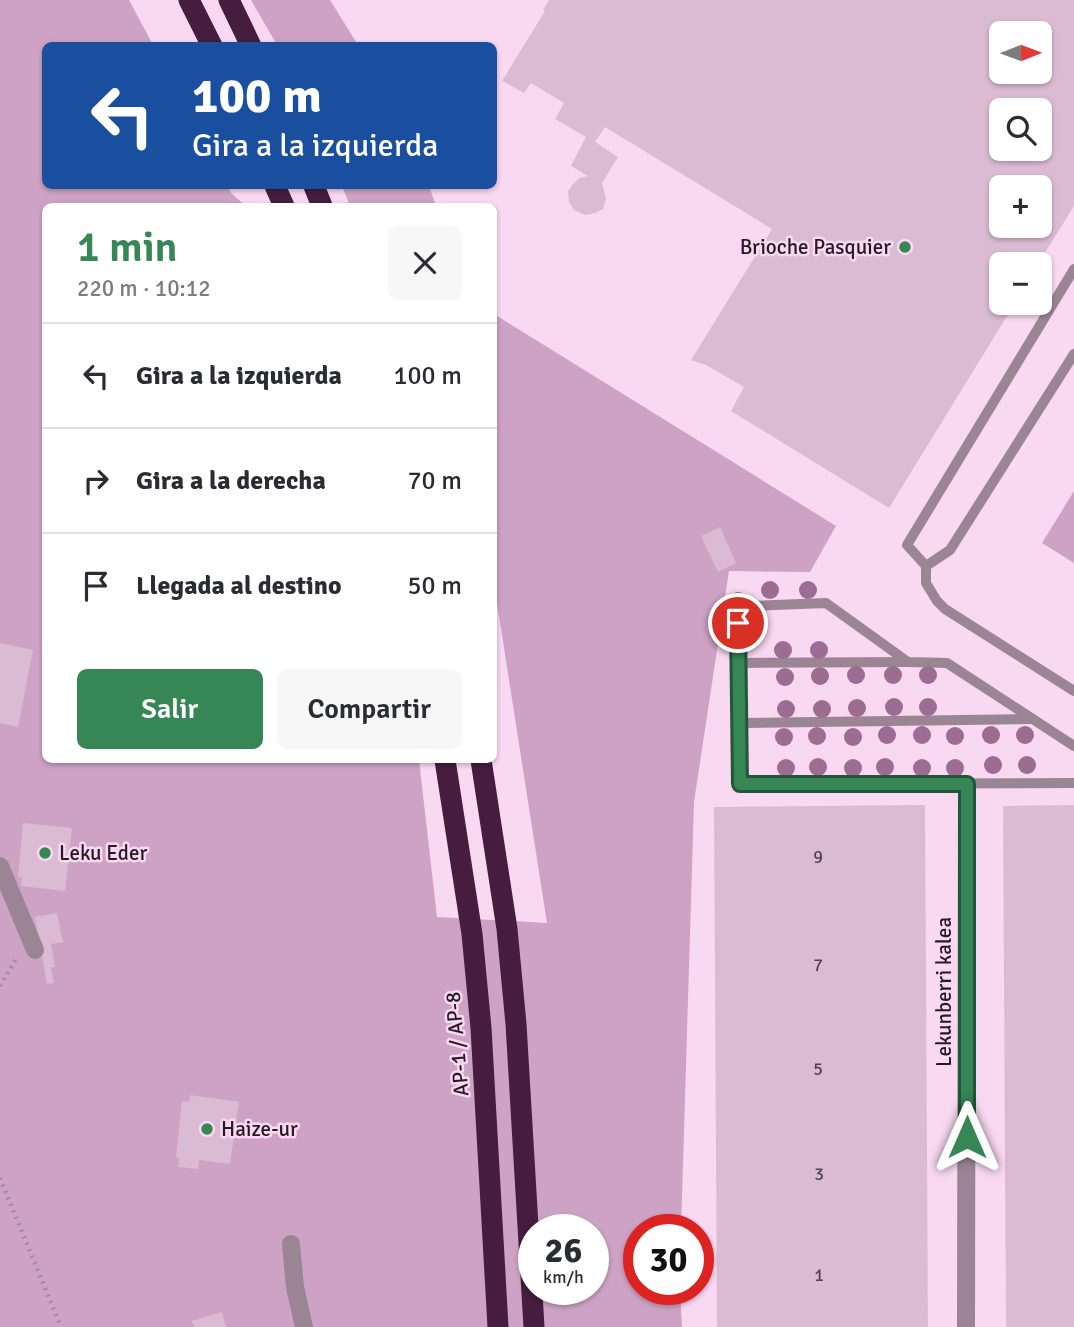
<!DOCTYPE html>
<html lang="es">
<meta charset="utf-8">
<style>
:root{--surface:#fff;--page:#f7f7f7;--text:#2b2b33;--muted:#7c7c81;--line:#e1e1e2;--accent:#368656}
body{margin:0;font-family:Signika,sans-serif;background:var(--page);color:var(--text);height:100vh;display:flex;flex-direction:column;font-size:26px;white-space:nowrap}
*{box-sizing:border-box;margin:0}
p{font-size:23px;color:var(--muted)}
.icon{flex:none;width:38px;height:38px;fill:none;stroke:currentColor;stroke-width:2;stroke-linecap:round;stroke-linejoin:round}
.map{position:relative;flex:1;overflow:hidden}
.panel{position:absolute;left:42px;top:203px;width:455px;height:560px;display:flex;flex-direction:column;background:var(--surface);border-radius:10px;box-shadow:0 2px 5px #0004}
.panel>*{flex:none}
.guide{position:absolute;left:42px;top:42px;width:455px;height:147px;border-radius:10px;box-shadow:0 2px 5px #0004;background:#1a4fa0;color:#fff;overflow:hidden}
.needle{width:46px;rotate:89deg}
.fabs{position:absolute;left:989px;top:21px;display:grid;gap:14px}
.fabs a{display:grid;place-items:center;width:63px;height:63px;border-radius:10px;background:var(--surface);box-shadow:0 2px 5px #0004;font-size:35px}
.speed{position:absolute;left:518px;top:1214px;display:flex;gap:14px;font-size:35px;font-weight:700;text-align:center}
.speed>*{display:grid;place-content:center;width:91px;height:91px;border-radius:50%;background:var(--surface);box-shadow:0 2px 5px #0004;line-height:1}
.speed small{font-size:18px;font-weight:400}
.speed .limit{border:10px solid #d22;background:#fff;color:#111}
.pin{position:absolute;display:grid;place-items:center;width:60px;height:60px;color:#fff;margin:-30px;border:4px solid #fff;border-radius:50%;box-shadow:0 2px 7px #0007}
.me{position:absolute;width:77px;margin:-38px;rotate:0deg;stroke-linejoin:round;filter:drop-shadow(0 0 5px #0008)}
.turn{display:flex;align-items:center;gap:24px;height:147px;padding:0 35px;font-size:32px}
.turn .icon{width:91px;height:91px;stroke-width:2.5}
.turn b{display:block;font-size:49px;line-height:60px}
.round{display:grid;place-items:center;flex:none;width:74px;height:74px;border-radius:10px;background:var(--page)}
.overview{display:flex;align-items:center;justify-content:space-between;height:119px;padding:0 35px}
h1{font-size:42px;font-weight:600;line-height:52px;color:var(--accent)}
.action{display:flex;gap:14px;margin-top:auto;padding:14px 35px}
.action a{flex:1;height:80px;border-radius:10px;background:var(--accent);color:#fff;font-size:28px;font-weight:600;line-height:80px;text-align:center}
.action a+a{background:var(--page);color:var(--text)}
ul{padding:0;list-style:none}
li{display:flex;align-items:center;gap:21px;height:105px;padding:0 35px;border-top:2px solid var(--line)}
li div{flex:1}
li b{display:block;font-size:26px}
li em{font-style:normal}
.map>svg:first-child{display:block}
.green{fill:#cea2c4;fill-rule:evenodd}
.building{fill:#dbbbd3;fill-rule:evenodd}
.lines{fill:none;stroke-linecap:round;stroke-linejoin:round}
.path{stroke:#a28a9c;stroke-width:4.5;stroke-dasharray:2 5;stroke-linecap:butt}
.service{stroke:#9b8595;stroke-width:10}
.minor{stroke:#9b8595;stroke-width:18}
.motorway{stroke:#461c3f;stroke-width:21}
.tree{fill:#9c6c93}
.route-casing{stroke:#235738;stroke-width:18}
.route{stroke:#368656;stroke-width:12}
.poi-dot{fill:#368656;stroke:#f9d8f1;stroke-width:2.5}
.labels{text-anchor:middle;stroke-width:5;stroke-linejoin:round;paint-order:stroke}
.number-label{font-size:18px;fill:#52424f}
.poi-label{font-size:21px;fill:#251a23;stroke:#f9d8f1;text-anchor:start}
.street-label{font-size:21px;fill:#251a23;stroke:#f9d8f1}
</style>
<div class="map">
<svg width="1074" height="1327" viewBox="0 0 1074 1327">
<rect width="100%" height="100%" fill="#f9d8f1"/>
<g class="green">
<path d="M0 0H129L153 45 46 46V186H227L232 194 246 206H46V760H419L437 917 547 923 497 603 494 593V314L836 526 810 572 729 571 694 802 681 1230H639V1290H680L682 1327H0ZM534 1230H593V1290H534Z"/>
<polygon points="251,0 330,0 358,45 277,45"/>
<polygon points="342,186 429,186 436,206 350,206"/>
<polygon points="1074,491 1074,563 1042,543"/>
</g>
<g class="building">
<path d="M549 0H1074V206L1038 264H1001V303H1015L889 508 731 411 744 387 706 365 691 360 772 229 605 127 595 142 618 157 602 183 606 199 603 209 595 213 585 215 574 210 569 202 568 191 573 184 579 178 588 176 571 166 586 137 555 119 564 103 531 83 524 93 502 81 545 11 543 10ZM1001 33H1040V72H1001ZM1001 110H1040V149H1001ZM1001 187H1040V226H1001Z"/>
<polygon points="720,527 736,563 718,572 701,536"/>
<polygon points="0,643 33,650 18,727 0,723"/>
<polygon points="925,805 928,1327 717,1327 714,807"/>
<polygon points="1074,805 1074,1327 1006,1327 1003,806"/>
<polygon points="23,823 72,828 65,891 21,886 22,878 18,877"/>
<polygon points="57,913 63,942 51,944 55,967 51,967 54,983 47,984 35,917"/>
<polygon points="190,1095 239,1102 230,1164 199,1160 198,1169 178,1167 179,1157 176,1157 182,1101 189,1102"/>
<polygon points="222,1312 226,1327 194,1327 192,1321"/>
</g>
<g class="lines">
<g class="path">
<polyline points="0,986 17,957"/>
<polyline points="0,1178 61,1327"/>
</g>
<g class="service">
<polyline points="1074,269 907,545 926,566 926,583 937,601 945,609 1074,691"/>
<polyline points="926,566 950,550 1074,354"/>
<polyline points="738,663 907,662"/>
<polyline points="739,723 1032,719"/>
<polyline points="1074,746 947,663 908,662 826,603 751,606 738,623 740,784 1074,783"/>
</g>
<g class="minor">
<polyline points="0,866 35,950"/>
<polyline points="291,1244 295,1287 304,1327"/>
<polyline points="966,1327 967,784"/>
</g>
<g class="motorway">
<polyline points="189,0 212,46"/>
<polyline points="229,0 251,46"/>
<polyline points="275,186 284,206"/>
<polyline points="314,186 322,206"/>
<polyline points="445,760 472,934 481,1028 498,1327"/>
<polyline points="481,760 507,929 516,1024 534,1327"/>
</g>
</g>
<g class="tree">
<circle cx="770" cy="590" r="9"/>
<circle cx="808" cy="590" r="9"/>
<circle cx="738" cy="601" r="9"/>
<circle cx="783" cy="650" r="9"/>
<circle cx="819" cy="650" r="9"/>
<circle cx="856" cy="675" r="9"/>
<circle cx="893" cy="675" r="9"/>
<circle cx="928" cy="675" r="9"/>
<circle cx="820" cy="676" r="9"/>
<circle cx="785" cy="677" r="9"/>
<circle cx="894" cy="707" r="9"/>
<circle cx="928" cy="707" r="9"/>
<circle cx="857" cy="708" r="9"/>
<circle cx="786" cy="709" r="9"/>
<circle cx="822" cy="709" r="9"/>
<circle cx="887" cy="735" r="9"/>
<circle cx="922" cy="735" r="9"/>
<circle cx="991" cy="735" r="9"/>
<circle cx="1025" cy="735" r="9"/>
<circle cx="817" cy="736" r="9"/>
<circle cx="955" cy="736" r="9"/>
<circle cx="784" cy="737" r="9"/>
<circle cx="853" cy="737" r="9"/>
<circle cx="993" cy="765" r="9"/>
<circle cx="1027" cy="765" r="9"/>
<circle cx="818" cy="767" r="9"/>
<circle cx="885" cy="767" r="9"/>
<circle cx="786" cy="768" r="9"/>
<circle cx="853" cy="768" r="9"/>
<circle cx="922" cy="768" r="9"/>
<circle cx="955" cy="768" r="9"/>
</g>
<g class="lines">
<defs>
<polyline id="route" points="738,623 740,784 967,784 967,1137"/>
</defs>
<use href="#route" class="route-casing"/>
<use href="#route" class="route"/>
</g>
<g class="poi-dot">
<circle cx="905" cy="247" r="7"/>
<circle cx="45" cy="853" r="7"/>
<circle cx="207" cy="1129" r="7"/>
</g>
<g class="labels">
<g class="number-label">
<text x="818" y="863">9</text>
<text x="818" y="971">7</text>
<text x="818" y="1075">5</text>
<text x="819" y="1180">3</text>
<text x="819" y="1281">1</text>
</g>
<g class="poi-label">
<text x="891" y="254" text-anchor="end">Brioche Pasquier</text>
<text x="59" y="860">Leku Eder</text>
<text x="221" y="1136">Haize-ur</text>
</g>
<g class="street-label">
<text transform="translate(944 992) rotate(-90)" y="7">Lekunberri kalea</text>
<text transform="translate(457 1044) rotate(-95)" y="7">AP-1 / AP-8</text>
</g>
</g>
</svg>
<div class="fabs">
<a><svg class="needle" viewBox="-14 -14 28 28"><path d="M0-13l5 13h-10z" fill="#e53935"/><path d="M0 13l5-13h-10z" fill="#7c7c81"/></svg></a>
<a><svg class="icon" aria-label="search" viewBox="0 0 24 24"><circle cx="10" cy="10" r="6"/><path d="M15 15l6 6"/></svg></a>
<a>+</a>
<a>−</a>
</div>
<div class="speed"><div>26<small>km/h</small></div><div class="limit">30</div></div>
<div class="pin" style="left:738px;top:623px;background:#d93025"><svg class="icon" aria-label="arrive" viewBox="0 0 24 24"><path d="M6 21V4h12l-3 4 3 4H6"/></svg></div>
<svg class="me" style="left:967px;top:1137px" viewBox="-20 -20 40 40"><path d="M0-17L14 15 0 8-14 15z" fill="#368656" stroke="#fff" stroke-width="4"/></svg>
<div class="guide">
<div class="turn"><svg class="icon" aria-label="left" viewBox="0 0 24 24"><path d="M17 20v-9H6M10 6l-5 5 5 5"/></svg><div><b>100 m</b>Gira a la izquierda</div></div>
</div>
<section class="panel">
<div class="overview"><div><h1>1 min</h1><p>220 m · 10:12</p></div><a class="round"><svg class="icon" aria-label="close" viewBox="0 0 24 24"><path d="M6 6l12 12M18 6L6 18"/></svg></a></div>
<ul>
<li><svg class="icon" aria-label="left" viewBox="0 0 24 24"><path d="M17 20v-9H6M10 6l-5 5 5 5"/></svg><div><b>Gira a la izquierda</b></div><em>100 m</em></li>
<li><svg class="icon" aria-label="right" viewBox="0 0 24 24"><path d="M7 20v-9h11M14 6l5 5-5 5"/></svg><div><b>Gira a la derecha</b></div><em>70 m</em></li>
<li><svg class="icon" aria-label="arrive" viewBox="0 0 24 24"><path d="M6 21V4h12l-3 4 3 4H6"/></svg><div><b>Llegada al destino</b></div><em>50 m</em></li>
</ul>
<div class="action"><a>Salir</a><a>Compartir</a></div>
</section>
</div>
